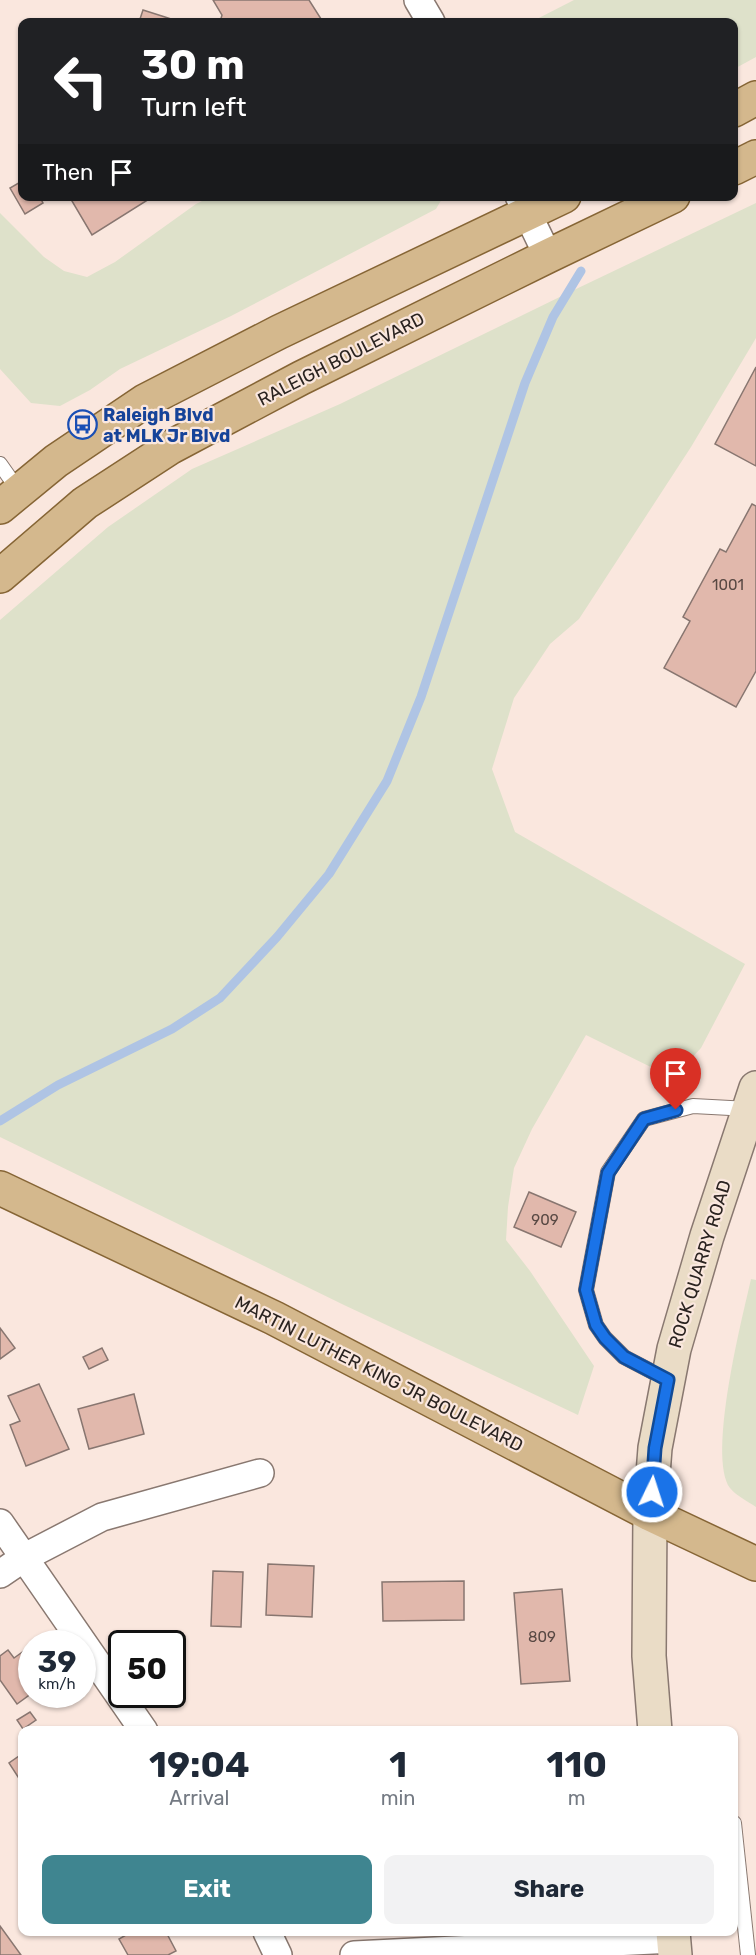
<!DOCTYPE html>
<style>
:root{--surface:#fff;--page:#f2f2f3;--text:#1f2937;--muted:#747a83;--accent:#3f8590}
body{margin:0;font-family:Rubik,sans-serif;background:var(--page);color:var(--text);height:100vh;display:flex;flex-direction:column;font-size:22px;white-space:nowrap}
*{box-sizing:border-box;margin:0}
p{font-size:20px;color:var(--muted)}
.icon{flex:none;width:33px;height:33px;fill:none;stroke:currentColor;stroke-width:2;stroke-linecap:round;stroke-linejoin:round}
.map{position:relative;flex:1;overflow:hidden}
.drawer{position:absolute;left:18px;top:1726px;width:720px;height:210px;display:flex;flex-direction:column;background:var(--surface);border-radius:12px;box-shadow:0 2px 4px #0004}
.drawer>*{flex:none}
.guide{position:absolute;left:18px;top:18px;width:720px;height:183px;border-radius:12px;box-shadow:0 2px 4px #0004;background:#202124;color:#fff;overflow:hidden}
.speed{position:absolute;left:18px;top:1630px;display:flex;gap:12px;font-size:30px;font-weight:700;text-align:center}
.speed>*{display:grid;place-content:center;width:78px;height:78px;border-radius:50%;background:var(--surface);box-shadow:0 2px 4px #0004;line-height:1}
.speed small{font-size:15px;font-weight:400}
.speed .limit{border:3px solid #111;border-radius:9px;background:#fff;color:#111}
.pin{position:absolute;display:grid;place-items:center;width:51px;height:51px;color:#fff;margin:-62px -26px;border-radius:50% 50% 50% 0;rotate:-45deg;box-shadow:0 0 6px #0007}
.pin .icon{rotate:45deg}
.me{position:absolute;width:66px;margin:-33px;rotate:4deg;stroke-linejoin:round;filter:drop-shadow(0 0 4px #0008)}
.turn{display:flex;align-items:center;gap:21px;height:126px;padding:0 24px;font-size:27px}
.turn .icon{width:78px;height:78px;stroke-width:2.5}
.turn b{display:block;font-size:42px;line-height:51px}
.then{display:flex;align-items:center;height:57px;padding:0 24px;background:#0003;gap:12px;font-size:22px}
.eta{display:flex;justify-content:space-evenly;align-items:center;height:102px;text-align:center}
.eta b{font-size:36px;font-weight:700;line-height:42px}
.action{display:flex;gap:12px;margin-top:auto;padding:12px 24px}
.action a{flex:1;height:69px;border-radius:12px;background:var(--accent);color:#fff;font-size:24px;font-weight:700;line-height:69px;text-align:center}
.action a+a{background:var(--page);color:var(--text)}
.map>svg:first-child{display:block}
.green{fill:#dee1ca}
.lines{fill:none;stroke-linecap:round;stroke-linejoin:round}
.stream{stroke:#afc4e4;stroke-width:9}
.building{fill:#e1b8ac;stroke:#887670;stroke-width:1.5}
.lane-casing{stroke:#897870;stroke-width:16}
.street-casing{stroke:#897870;stroke-width:30}
.secondary-casing{stroke:#897870;stroke-width:36}
.primary-casing{stroke:#866535;stroke-width:36}
.lane{stroke:#fff;stroke-width:14}
.street{stroke:#fff;stroke-width:27}
.secondary{stroke:#eadcc6;stroke-width:33}
.primary{stroke:#d4b88d;stroke-width:33}
.route-casing{stroke:#114b97;stroke-width:15}
.route{stroke:#1a73e8;stroke-width:10}
.labels{text-anchor:middle;stroke-width:4.5;stroke-linejoin:round;paint-order:stroke}
.number-label{font-size:15px;fill:#584843}
.street-label{font-size:18px;fill:#2a2320;stroke:#fae7de}
.transit-label{font-size:18px;font-weight:bold;fill:#164399;stroke:#fae7de;text-anchor:start}
</style>
<div class="map">
<svg width="756" height="1955" viewBox="0 0 756 1955">
<rect width="100%" height="100%" fill="#fae7de"/>
<g class="green">
<polygon points="574,0 756,0 756,57 734,69 734,22 531,22"/>
<polygon points="210,197 443,197 436,209 231,316 120,369 90,390 60,406 31,403 0,369 0,213 44,257 64,271 87,277 115,262 196,204"/>
<polygon points="756,203 756,338 691,447 579,619 550,644 514,698 492,769 515,832 745,964 701,1048 673,1078 586,1035 532,1129 514,1168 508,1207 506,1240 530,1271 594,1366 578,1415 344,1305 0,1137 0,620 108,527 192,469 340,404 574,290"/>
<path d="M751 1279 756 1280V1507C749 1502 735 1495 730 1488 707 1456 742 1319 751 1279Z"/>
</g>
<g class="lines">
<polyline class="stream" points="0,1121 58,1085 172,1029 220,998 277,937 329,874 387,781 421,697 525,383 553,317 581,271"/>
</g>
<g class="building">
<polygon points="213,0 309,0 323,22 220,22 222,15"/>
<polygon points="143,10 165,17 180,22 139,22"/>
<polygon points="22,181 22,196 39,196 43,203 25,214 10,188"/>
<polygon points="69,196 154,196 92,235"/>
<polygon points="756,367 756,466 715,444"/>
<polygon points="752,504 756,506 756,671 736,707 664,668 690,621 683,617 720,549 726,552"/>
<polygon points="529,1192 576,1212 561,1247 514,1227"/>
<polygon points="0,1328 15,1348 0,1359"/>
<polygon points="102,1348 108,1360 89,1369 83,1357"/>
<polygon points="39,1384 69,1449 26,1466 10,1425 20,1421 8,1396"/>
<polygon points="134,1394 144,1434 89,1449 78,1409"/>
<polygon points="268,1564 314,1566 312,1617 266,1615"/>
<polygon points="213,1571 243,1572 241,1627 211,1626"/>
<polygon points="464,1581 464,1620 383,1621 382,1582"/>
<polygon points="562,1589 570,1681 521,1684 514,1593"/>
<polygon points="28,1648 32,1653 32,1693 17,1704 0,1680 0,1656 8,1650 14,1658"/>
<polygon points="30,1712 36,1720 23,1729 17,1720"/>
<polygon points="22,1754 22,1783 9,1763"/>
<polygon points="0,1926 21,1955 0,1955"/>
<polygon points="131,1932 166,1932 176,1951 168,1955 128,1955 119,1939"/>
</g>
<g class="lines">
<defs>
<g id="lane">
<polyline points="0,464 19,491"/>
<polyline points="668,1380 624,1357 605,1338 596,1325 586,1290 608,1172 644,1119 693,1106 749,1109"/>
<polyline points="734,1823 748,1955"/>
</g>
<g id="street">
<polyline points="418,0 431,22"/>
<polyline points="519,196 548,256"/>
<polyline points="0,1523 144,1731"/>
<polyline points="0,1574 25,1557 102,1517 260,1473"/>
<polyline points="267,1932 278,1955"/>
<polyline points="354,1955 673,1939"/>
</g>
<g id="secondary">
<polyline points="655,1731 649,1656 650,1514 655,1448 674,1349 707,1236 756,1088"/>
<polyline points="673,1932 675,1955"/>
</g>
<g id="primary">
<polyline points="734,110 756,98"/>
<polyline points="734,168 756,157"/>
<polyline points="0,507 56,461 145,401 279,332 564,196"/>
<polyline points="0,576 85,503 171,447 301,378 548,256 673,196"/>
<polyline points="0,1188 274,1318 650,1514 756,1564"/>
</g>
</defs>
<use href="#lane" class="lane-casing"/>
<use href="#street" class="street-casing"/>
<use href="#secondary" class="secondary-casing"/>
<use href="#primary" class="primary-casing"/>
<use href="#lane" class="lane"/>
<use href="#street" class="street"/>
<use href="#secondary" class="secondary"/>
<use href="#primary" class="primary"/>
</g>
<g class="lines">
<defs>
<polyline id="route" points="652,1492 655,1448 668,1380 624,1357 605,1338 596,1325 586,1290 608,1173 644,1119 676,1110"/>
</defs>
<use href="#route" class="route-casing"/>
<use href="#route" class="route"/>
</g>
<defs>
<symbol id="bus-ring" viewBox="-11 -11 22 22"><circle r="9.5" fill="#fae7de" stroke="#1a4fb4" stroke-width="1.5"/><path d="M-5-6H5V4H4V6H2V4H-2V6H-4V4H-5ZM-3.5-4V0h7V-4ZM-3.5 1.2v1.5H-2V1.2ZM2 1.2v1.5H3.5V1.2Z" fill="#1a4fb4"/></symbol>
</defs>
<g fill-rule="evenodd">
<use href="#bus-ring" x="66" y="408" width="33" height="33"/>
</g>
<g class="labels">
<g class="number-label">
<text x="728" y="590">1001</text>
<text x="545" y="1225">909</text>
<text x="542" y="1642">809</text>
</g>
<g class="street-label">
<text transform="translate(341 359) rotate(-27)" y="6">RALEIGH BOULEVARD</text>
<text transform="translate(700 1264) rotate(-73)" y="6">ROCK QUARRY ROAD</text>
<text transform="translate(379 1374) rotate(27)" y="6">MARTIN LUTHER KING JR BOULEVARD</text>
</g>
<g class="transit-label">
<text x="103" y="421">Raleigh Blvd<tspan x="103" dy="21">at MLK Jr Blvd</tspan></text>
</g>
</g>
</svg>
<div class="speed"><div>39<small>km/h</small></div><div class="limit">50</div></div>
<div class="pin" style="left:676px;top:1110px;background:#d93025"><svg class="icon" aria-label="arrive" viewBox="0 0 24 24"><path d="M6 21V4h12l-3 4 3 4H6"/></svg></div>
<svg class="me" style="left:652px;top:1492px" viewBox="-20 -20 40 40"><circle r="17" fill="#1a73e8" stroke="#fff" stroke-width="3"/><path d="M0-11L8 9 0 5-8 9z" fill="#fff"/></svg>
<div class="guide">
<div class="turn"><svg class="icon" aria-label="left" viewBox="0 0 24 24"><path d="M17 20v-9H6M10 6l-5 5 5 5"/></svg><div><b>30 m</b>Turn left</div></div>
<div class="then">Then<svg class="icon" aria-label="arrive" viewBox="0 0 24 24"><path d="M6 21V4h12l-3 4 3 4H6"/></svg></div>
</div>
<section class="drawer">
<div class="eta">
<div><b>19:04</b><p>Arrival</p></div>
<div><b>1</b><p>min</p></div>
<div><b>110</b><p>m</p></div>
</div>
<div class="action"><a>Exit</a><a>Share</a></div>
</section>
</div>
